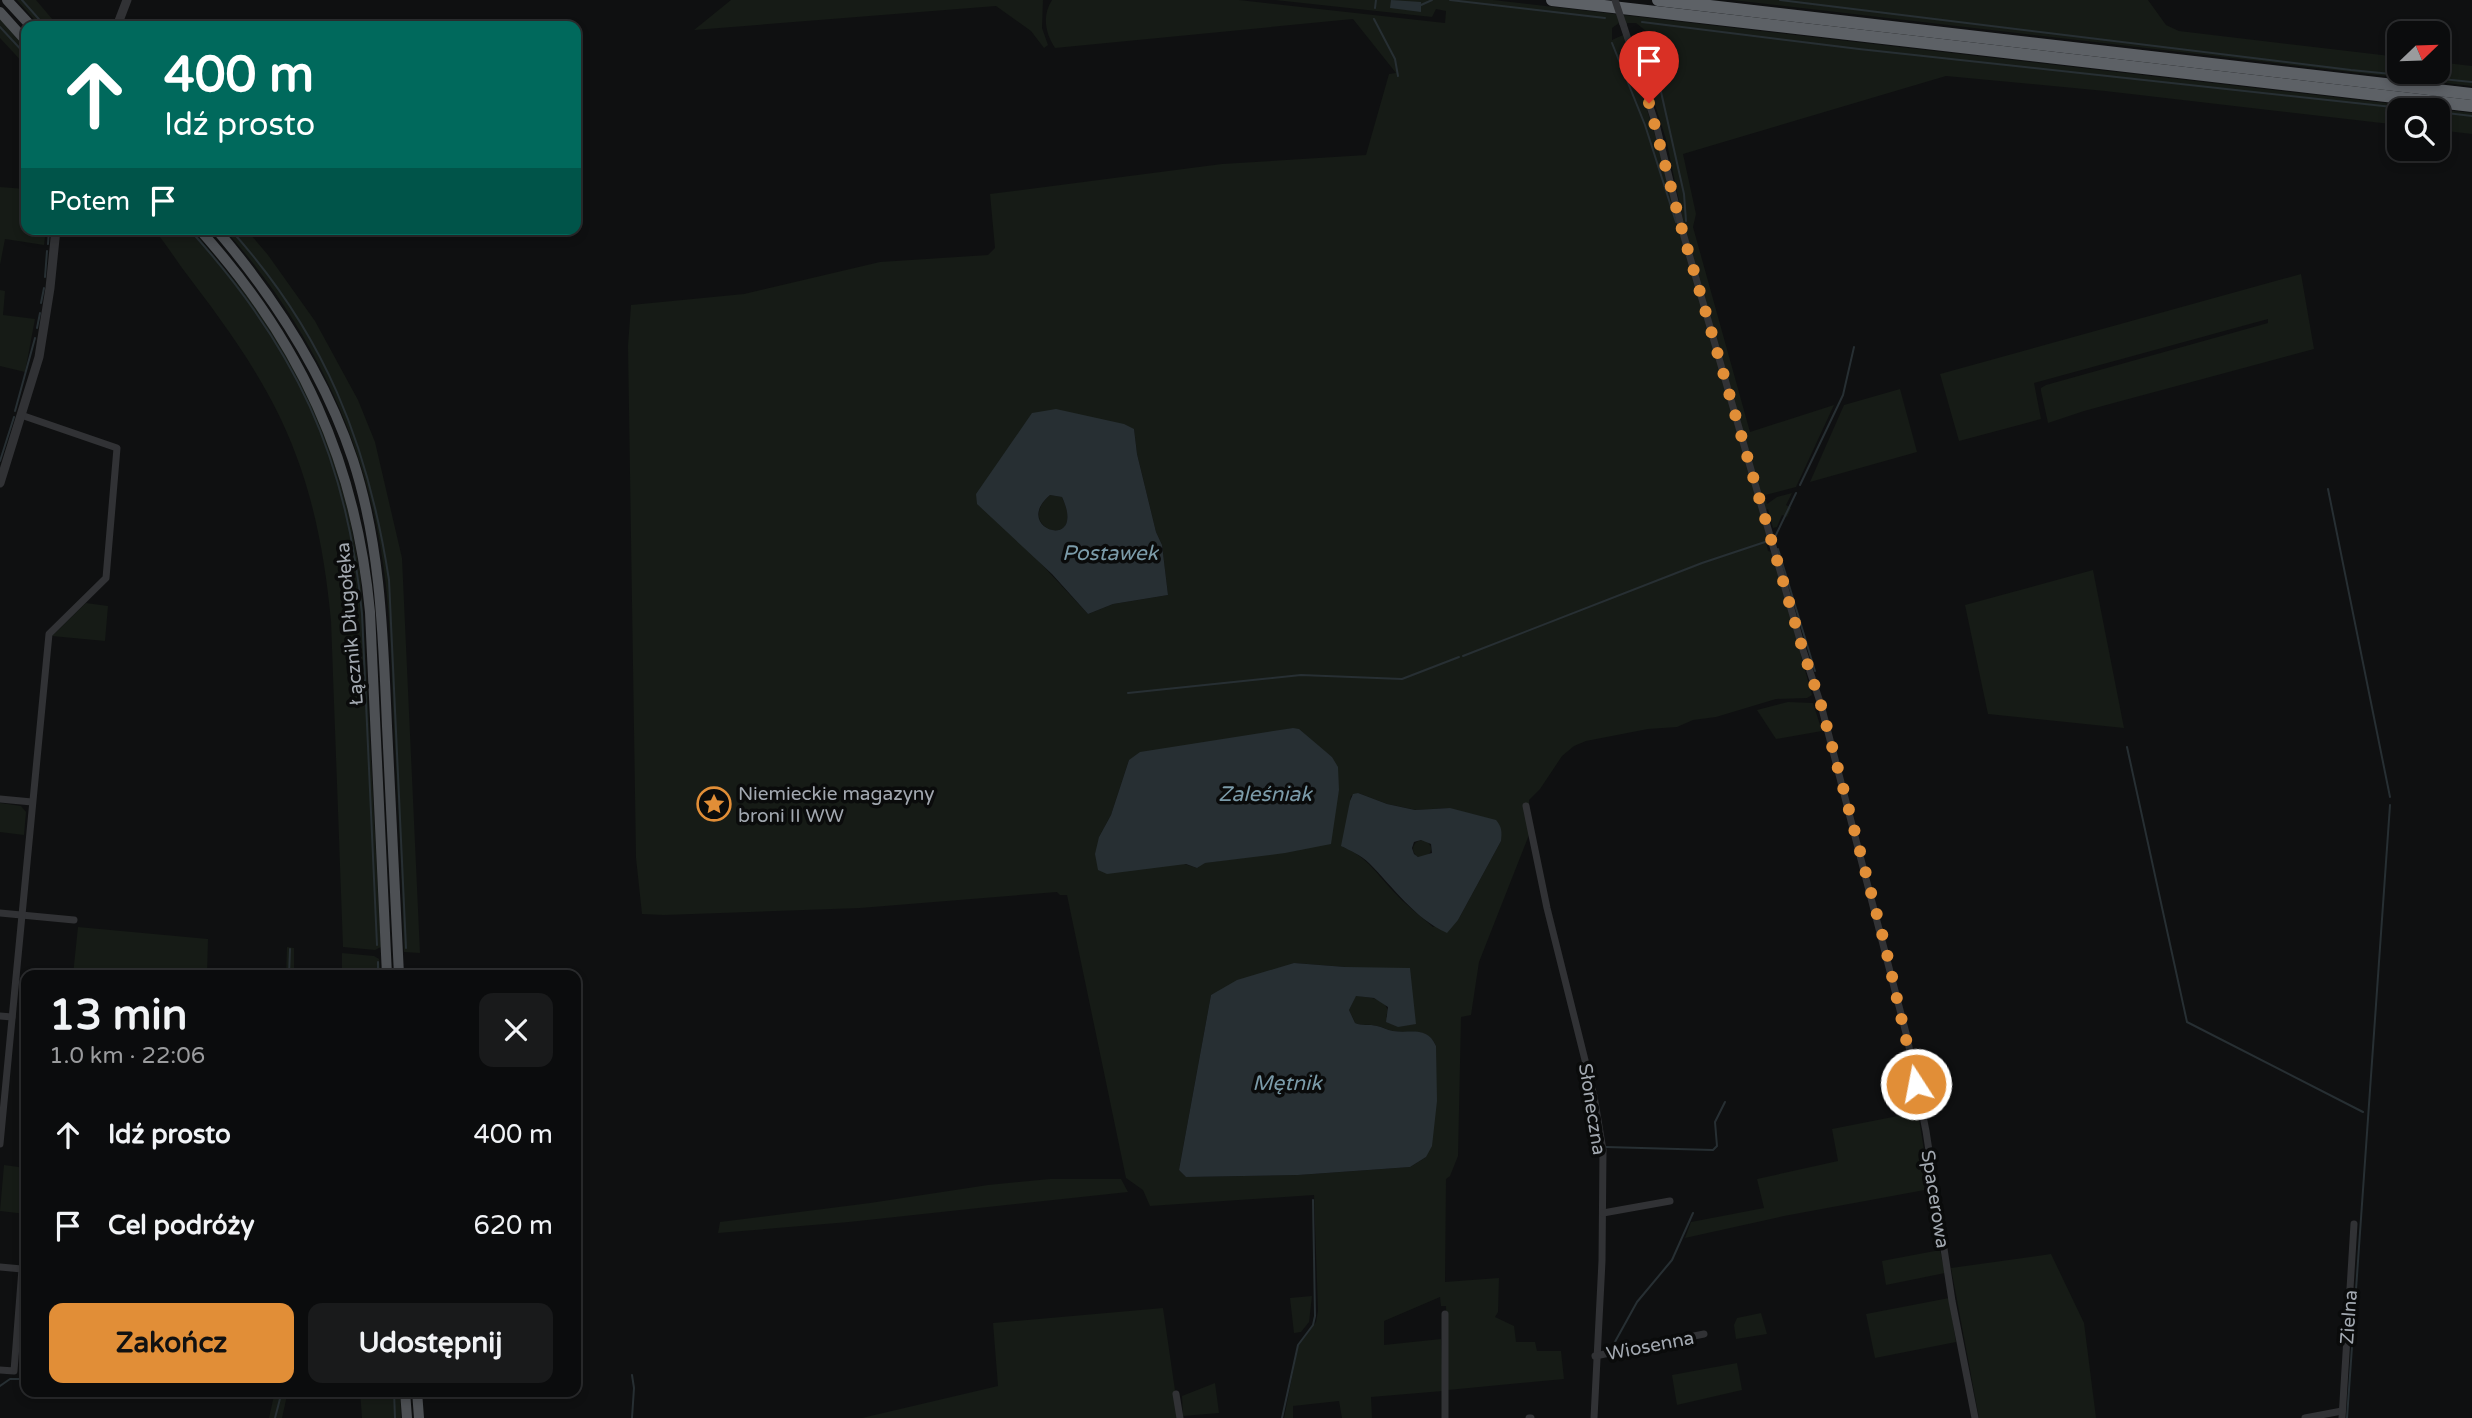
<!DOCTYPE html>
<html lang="pl">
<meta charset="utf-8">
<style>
:root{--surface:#0b0c0d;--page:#191a1b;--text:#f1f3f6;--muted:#9a9b9d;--line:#2b2c2e;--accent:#e18e37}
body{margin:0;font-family:"Varela Round",sans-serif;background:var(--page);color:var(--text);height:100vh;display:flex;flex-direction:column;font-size:26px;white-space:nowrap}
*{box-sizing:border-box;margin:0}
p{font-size:23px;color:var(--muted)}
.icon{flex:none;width:38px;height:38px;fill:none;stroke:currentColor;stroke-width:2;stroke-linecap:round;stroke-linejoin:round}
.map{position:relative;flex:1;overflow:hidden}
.panel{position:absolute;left:21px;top:970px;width:560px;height:427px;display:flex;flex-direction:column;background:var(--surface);border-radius:14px;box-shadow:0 4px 10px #0003,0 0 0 2px var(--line)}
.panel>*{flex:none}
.guide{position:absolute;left:21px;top:21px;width:560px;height:214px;border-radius:14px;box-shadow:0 4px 10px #0003,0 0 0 2px var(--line);background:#00695c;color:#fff;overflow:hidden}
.needle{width:46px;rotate:67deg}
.controls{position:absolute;left:2387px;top:21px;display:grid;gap:14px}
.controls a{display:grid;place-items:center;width:63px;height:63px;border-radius:14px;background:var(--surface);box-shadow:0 4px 10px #0003,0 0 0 2px var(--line);font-size:35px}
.pin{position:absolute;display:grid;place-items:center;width:60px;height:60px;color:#fff;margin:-72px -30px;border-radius:50% 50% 50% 0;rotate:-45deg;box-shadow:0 0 7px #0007}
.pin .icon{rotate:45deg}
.me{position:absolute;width:77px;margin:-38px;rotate:349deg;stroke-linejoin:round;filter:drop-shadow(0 0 5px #0008)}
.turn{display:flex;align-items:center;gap:24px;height:147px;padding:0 28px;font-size:32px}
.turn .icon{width:91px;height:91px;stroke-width:2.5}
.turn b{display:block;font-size:49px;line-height:60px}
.then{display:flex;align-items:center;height:66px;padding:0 28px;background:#0003;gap:14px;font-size:26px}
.round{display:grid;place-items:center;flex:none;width:74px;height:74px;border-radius:14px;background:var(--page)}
.headline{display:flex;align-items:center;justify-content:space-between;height:119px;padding:0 28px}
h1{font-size:42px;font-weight:700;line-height:52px}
.action{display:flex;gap:14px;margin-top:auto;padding:14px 28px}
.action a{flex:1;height:80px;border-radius:14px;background:var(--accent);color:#111;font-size:28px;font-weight:700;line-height:80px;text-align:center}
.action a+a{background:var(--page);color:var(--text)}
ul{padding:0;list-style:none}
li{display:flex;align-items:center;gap:21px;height:91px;padding:0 28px}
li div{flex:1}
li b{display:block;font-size:26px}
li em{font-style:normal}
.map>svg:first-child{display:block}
.green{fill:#161b16;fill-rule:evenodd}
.water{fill:#272f33;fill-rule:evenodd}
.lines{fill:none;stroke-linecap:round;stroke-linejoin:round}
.stream{stroke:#272f33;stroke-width:2}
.minor{stroke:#313235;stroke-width:7}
.tertiary{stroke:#313235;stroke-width:9}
.primary{stroke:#4d5054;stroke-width:10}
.motorway{stroke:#5d6166;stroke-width:12}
.minor-bridge{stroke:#313235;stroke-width:7}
.route{stroke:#e18e37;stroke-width:12;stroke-dasharray:0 21.6}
.labels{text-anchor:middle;stroke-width:7;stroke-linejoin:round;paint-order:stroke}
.street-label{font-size:19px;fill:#a2a8b0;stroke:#0a0b0b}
.poi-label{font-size:19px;fill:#a2a8b0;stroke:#0a0b0b;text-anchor:start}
.water-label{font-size:21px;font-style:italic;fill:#7b9ba9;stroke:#0a0b0b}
</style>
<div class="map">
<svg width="2472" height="1418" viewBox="0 0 2472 1418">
<rect width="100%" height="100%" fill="#0f1011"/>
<g class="green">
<polygon points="17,0 36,0 58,26 40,26"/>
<polygon points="731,0 1043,0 1042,28 1048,45 1044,48 1031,31 996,6 694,30"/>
<path d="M1052 0H1239L1445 23 1446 11 1436 9 1432 17 1275 0H1493L2472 113V134L2438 130V110H2399V125L2105 91 1946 76 1683 154 1696 214 1693 227 1750 432 1834 405 1796 487 1765 495 1767 504 1777 497 1792 493 1786 505 1791 508 1787 517 1782 515 1777 527 1773 528 1768 509 1762 513 1770 541 1766 542 1768 551 1772 552 1812 695 1807 698 1776 699 1716 717 1693 720 1677 727 1648 729 1586 741 1574 746 1562 756 1540 789 1529 800V835L1479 962 1471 1015 1461 1017 1458 1156 1450 1176 1446 1179 1445 1282 1499 1278 1498 1312 1495 1317 1514 1326 1516 1342H1535L1537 1351H1561L1564 1379 1448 1390 1446 1306H1441L1440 1297 1384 1321V1345L1441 1339 1443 1391 1371 1397 1372 1418H1342L1339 1401 1293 1406V1418H1284L1298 1346 1316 1322 1318 1311 1314 1195 1150 1206 1143 1190 1126 1178 1067 895H1060L1057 892 860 908 664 915 642 914 636 858 628 346 631 305 744 294 880 262 988 255 995 248 990 194 1222 164 1366 155 1389 74 1396 73 1353 19 1055 48C1045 33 1042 15 1052 0ZM1619 23H1636L1646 31 1647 34 1633 37 1666 139 1684 225 1623 35 1612 40V28ZM1134 429 1137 454 1156 532 1162 545 1168 595 1113 604 1088 614 976 494ZM1293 728 1332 757 1339 790 1336 800 1299 850 1204 863 1197 868 1099 837 1111 815 1129 760ZM1358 793 1387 804 1416 810 1449 808 1501 841 1458 920 1433 927C1421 916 1407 906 1396 894 1379 877 1367 856 1343 847L1351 796ZM1294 963 1345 967 1416 1024 1386 1017 1388 1011C1384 996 1369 999 1356 995L1349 1010 1355 1023C1362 1026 1369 1024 1377 1026 1382 1027 1387 1030 1393 1031 1410 1034 1427 1026 1436 1046L1426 1157 1410 1167 1298 1175 1186 1177 1179 1170 1211 995Z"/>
<polygon points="1732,0 2148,0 2166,25 2179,31 2399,57 2399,72 2438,72 2438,62 2472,66 2472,86"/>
<polygon points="0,19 26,48 26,66 0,38"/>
<polygon points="0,187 26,189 26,229 46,229 44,245 5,239 0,265"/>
<path d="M154 229H192L258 309 298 374 326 436 348 509 360 573 363 610 381 947 375 950 343 947 331 621C326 569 318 519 301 469 276 393 230 331 182 268 173 255 164 242 154 229Z"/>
<path d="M224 229H246L268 255 315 321 358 400 375 442 402 558 420 953 404 952C402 878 398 803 394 729 391 667 391 605 380 544 360 427 304 317 224 229Z"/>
<polygon points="2301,274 2314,349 2084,411 2048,423 2041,391 2041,388 2046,385 2268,323 2268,319 2034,383 2041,419 1959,441 1940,374"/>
<polygon points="0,290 5,291 3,315 35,319 25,372 0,366"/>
<polygon points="1900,389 1917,452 1810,482 1844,405"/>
<path d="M1050 495 1062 497C1088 553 1011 529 1050 495Z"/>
<polygon points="2093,570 2124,728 1988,714 1965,605"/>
<polygon points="86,603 108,606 105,641 52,636"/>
<polygon points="1788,702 1813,703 1822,731 1776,739 1757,710"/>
<polygon points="0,803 21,806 26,812 24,835 0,832"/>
<circle cx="1422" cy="849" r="9"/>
<polygon points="78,927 208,939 207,975 73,975"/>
<polygon points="287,947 294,948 294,975 286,975"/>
<polygon points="342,953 374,956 379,959 381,975 342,975"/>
<polygon points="1918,1112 1930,1189 1784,1216 1685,1238 1691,1222 1764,1208 1757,1179 1838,1161 1832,1129"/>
<polygon points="4,1165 26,1168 26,1214 0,1211"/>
<polygon points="1050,1179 1121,1179 1128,1192 849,1222 718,1233 720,1222 870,1203 988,1185"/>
<polygon points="1940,1250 1945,1273 1886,1285 1882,1261"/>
<polygon points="2051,1254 2084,1323 2096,1418 1979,1418 1951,1268"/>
<polygon points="1312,1296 1309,1322 1301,1332 1294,1333 1290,1298"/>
<polygon points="1949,1298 1956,1342 1875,1358 1866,1314"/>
<polygon points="1163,1308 1179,1418 862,1418 998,1386 993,1323"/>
<polygon points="1761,1313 1767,1334 1736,1339 1734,1325 1737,1318"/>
<polygon points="1737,1363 1742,1390 1677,1405 1672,1375"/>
<polygon points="1215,1383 1219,1413 1183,1416 1182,1396"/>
<polygon points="275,1391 288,1391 282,1418 269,1418"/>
<polygon points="360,1391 400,1391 401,1418 362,1418"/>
</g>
<g class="water">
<polygon points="1391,0 1421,2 1421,12 1390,8"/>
<path d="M1056 409 1124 424 1134 429 1137 454 1156 532 1162 545 1168 595 1113 604 1088 614 1052 574 977 504 976 494 1032 413ZM1050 495 1062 497C1088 553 1010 529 1050 495Z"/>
<polygon points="1293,728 1299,729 1332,757 1338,767 1339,790 1331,844 1285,853 1205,863 1197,868 1186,864 1107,874 1098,870 1095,854 1099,837 1111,815 1129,760 1140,752"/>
<path d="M1358 793 1387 804 1415 810 1450 808 1496 820C1502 827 1502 832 1501 841L1458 920 1447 933C1414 918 1394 888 1369 863 1361 855 1351 851 1341 846L1350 801 1353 794ZM1421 840 1431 844 1432 853 1418 857 1414 854 1412 848 1414 842Z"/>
<path d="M1294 963 1345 967 1410 968 1416 1024 1398 1027 1386 1022 1388 1007 1374 998 1356 996 1349 1010 1355 1023C1362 1026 1369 1024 1377 1026 1382 1027 1387 1030 1393 1031 1410 1034 1427 1025 1436 1046L1437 1101 1432 1146 1426 1157 1410 1167 1298 1175 1186 1177 1179 1170 1211 995 1237 980Z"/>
</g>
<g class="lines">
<g class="stream">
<polyline points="22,0 45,26"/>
<polyline points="1450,0 1605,18"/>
<polyline points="1780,0 2351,70 2472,82"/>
<polyline points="1421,5 1432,0"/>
<polyline points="1375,8 1376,0"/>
<polyline points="1374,19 1395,59 1398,76"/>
<polyline points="1642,22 1859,49 2420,110"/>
<polyline points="0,27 26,55"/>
<polyline points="1648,34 1684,194 1686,221"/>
<polyline points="1612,43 1645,125 1676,222"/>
<polyline points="2438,112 2472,116"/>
<path d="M189 229C295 346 347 456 362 614L377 945"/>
<path d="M230 229C324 333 368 443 389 580L406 948"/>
<polyline points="48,244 49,229"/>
<polyline points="45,277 47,251"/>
<polyline points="41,303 44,288"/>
<polyline points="37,328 40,313"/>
<polyline points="15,411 35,338"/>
<polyline points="0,461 14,417"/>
<polyline points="1800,485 1843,395 1854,347"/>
<polyline points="2328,489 2390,797"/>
<polyline points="1774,539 1796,493"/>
<polyline points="1778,549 1815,671"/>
<polyline points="1463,656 1702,563 1768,541"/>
<polyline points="1128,693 1301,675 1402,679 1459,657"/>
<polyline points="2127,747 2187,1022 2363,1112"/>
<polyline points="378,962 378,975"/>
<polyline points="289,975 290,949"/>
<polyline points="1606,1147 1713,1150 1717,1146 1715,1122 1725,1102"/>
<polyline points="1611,1349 1637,1302 1672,1260 1693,1213"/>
<polyline points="0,1386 10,1379 26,1379"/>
<polyline points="394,1391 395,1418"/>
<polyline points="275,1418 282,1391"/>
<polyline points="632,1418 634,1388 632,1375"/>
<polyline points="1282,1418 1298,1345 1313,1325 1315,1316 1313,1200"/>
<polyline points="2347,1418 2390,805"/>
</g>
<g class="minor">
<polyline points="1623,24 1657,128 1681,226 1802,647 1821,705 1907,1037 1926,1131 1952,1301 1975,1418"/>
<polyline points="0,799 32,802"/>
<polyline points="1526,806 1547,908 1594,1096 1603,1150 1602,1261 1594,1418"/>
<polyline points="0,913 74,920"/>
<polyline points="0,1016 12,1017"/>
<polyline points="0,1144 49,634 106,578 117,448 21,415"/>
<polyline points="1603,1213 1670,1201"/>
<polyline points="0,1267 22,1269 14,1371 0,1370"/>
<polyline points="1445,1314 1445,1418"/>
<polyline points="1595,1356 1704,1334"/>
<polyline points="1176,1394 1180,1418"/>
<polyline points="1529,1418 1531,1418"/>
<polyline points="2305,1418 2342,1411"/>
<polyline points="2342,1418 2354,1224"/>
</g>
<g class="tertiary">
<polyline points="117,26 127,0"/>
<polyline points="0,483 39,357 50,288 56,229"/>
</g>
<g class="primary">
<polyline points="7,0 31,26"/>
<polyline points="0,12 26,41"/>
<path d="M199 229C300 341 356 461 370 612L387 975"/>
<path d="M216 229C275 298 324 373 353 460 381 546 383 636 387 726 391 809 395 892 399 975"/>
<polyline points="405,1391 407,1418"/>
<polyline points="417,1391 419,1418"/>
</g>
<g class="motorway">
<polyline points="1552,0 2472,106"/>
<polyline points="1658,0 2472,94"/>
</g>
<polyline class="minor-bridge" points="1615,0 1623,24"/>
</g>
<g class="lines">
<polyline class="route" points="1649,103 1681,226 1802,647 1821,705 1885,945 1916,1084"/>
</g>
<defs>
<symbol id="sight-ring" viewBox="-11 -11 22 22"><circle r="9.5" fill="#0a0b0b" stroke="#e18e37" stroke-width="1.5"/><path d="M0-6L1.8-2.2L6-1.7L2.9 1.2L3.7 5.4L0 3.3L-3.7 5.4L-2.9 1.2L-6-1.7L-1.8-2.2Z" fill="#e18e37"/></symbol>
</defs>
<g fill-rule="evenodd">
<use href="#sight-ring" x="695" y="785" width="38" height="38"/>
</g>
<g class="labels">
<g class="street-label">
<text transform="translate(349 624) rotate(-95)" y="7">Łącznik Długołęka</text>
<text transform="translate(1593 1109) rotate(81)" y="7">Słoneczna</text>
<text transform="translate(1936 1199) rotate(81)" y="7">Spacerowa</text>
<text transform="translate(2348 1317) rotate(-86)" y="7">Zielna</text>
<text transform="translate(1650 1345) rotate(-11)" y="7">Wiosenna</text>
</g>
<g class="poi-label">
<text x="738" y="800">Niemieckie magazyny<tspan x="738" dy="22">broni II WW</tspan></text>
</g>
<g class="water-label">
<text x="1110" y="560">Postawek</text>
<text x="1265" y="801">Zaleśniak</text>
<text x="1287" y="1090">Mętnik</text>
</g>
</g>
</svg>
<div class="controls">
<a><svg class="needle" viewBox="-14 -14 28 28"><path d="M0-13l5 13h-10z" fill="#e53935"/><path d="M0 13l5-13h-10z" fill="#9a9b9d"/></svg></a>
<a><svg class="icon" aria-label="search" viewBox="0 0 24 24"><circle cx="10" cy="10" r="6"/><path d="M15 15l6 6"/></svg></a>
</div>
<div class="pin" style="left:1649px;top:103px;background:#d93025"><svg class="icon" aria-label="arrive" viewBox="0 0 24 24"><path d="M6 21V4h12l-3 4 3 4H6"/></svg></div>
<svg class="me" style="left:1916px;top:1084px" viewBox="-20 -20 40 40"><circle r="17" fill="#e18e37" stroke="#fff" stroke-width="3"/><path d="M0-11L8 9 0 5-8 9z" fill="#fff"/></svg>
<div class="guide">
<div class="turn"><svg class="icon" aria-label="ahead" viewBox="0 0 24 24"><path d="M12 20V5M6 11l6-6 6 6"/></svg><div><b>400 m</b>Idź prosto</div></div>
<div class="then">Potem<svg class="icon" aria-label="arrive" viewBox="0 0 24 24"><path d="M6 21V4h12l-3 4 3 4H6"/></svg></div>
</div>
<section class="panel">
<div class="headline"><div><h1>13 min</h1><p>1.0 km · 22:06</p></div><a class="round"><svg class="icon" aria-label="close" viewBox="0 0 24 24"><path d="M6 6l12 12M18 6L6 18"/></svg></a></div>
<ul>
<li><svg class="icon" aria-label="ahead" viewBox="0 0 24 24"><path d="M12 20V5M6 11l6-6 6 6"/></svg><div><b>Idź prosto</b></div><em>400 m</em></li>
<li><svg class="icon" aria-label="arrive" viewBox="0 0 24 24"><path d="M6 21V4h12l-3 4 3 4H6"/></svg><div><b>Cel podróży</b></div><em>620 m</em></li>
</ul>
<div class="action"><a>Zakończ</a><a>Udostępnij</a></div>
</section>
</div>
